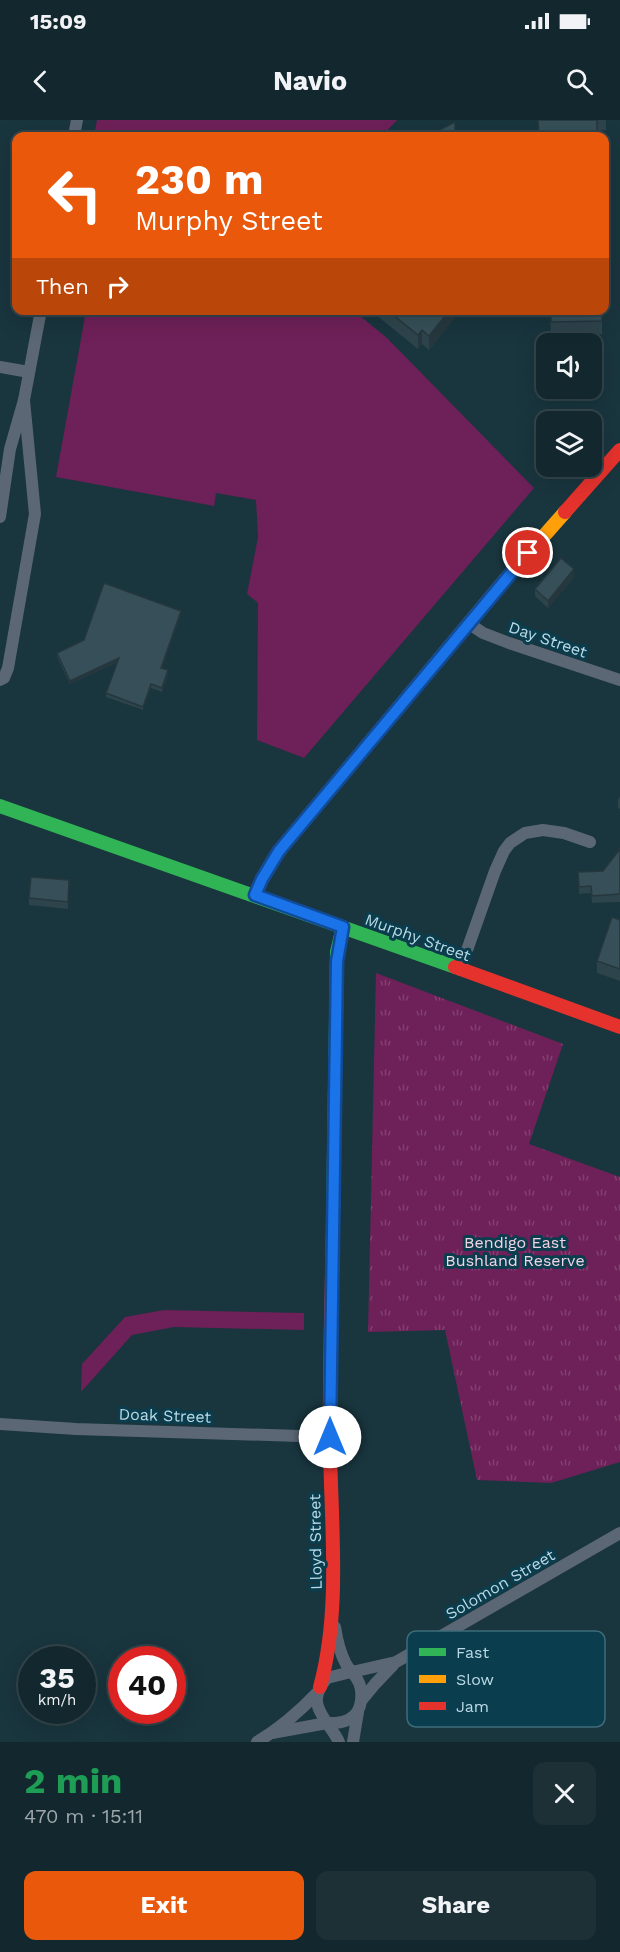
<!DOCTYPE html>
<meta charset="utf-8">
<style>
:root{--surface:#13282e;--page:#1c3036;--text:#f1f3f6;--muted:#9da6aa;--line:#32444a;--accent:#ea580c}
body{margin:0;font-family:"Work Sans",sans-serif;background:var(--page);color:var(--text);height:100vh;display:flex;flex-direction:column;font-size:22px;white-space:nowrap}
*{box-sizing:border-box;margin:0}
p{font-size:20px;color:var(--muted)}
.icon{flex:none;width:33px;height:33px;fill:none;stroke:currentColor;stroke-width:2;stroke-linecap:round;stroke-linejoin:round}
.map{position:relative;height:1622px;overflow:hidden}
.side{display:flex;flex-direction:column;background:var(--surface);flex:1}
.side>*{flex:none}
.hud{position:absolute;left:12px;top:12px;width:597px;height:183px;border-radius:12px;box-shadow:0 6px 24px #0002,0 0 0 2px var(--line);background:#ea580c;color:#fff;overflow:hidden}
.controls{position:absolute;left:536px;top:213px;display:grid;gap:12px}
.controls a{display:grid;place-items:center;width:66px;height:66px;border-radius:12px;background:var(--surface);box-shadow:0 6px 24px #0002,0 0 0 2px var(--line);font-size:30px}
.speed{position:absolute;left:18px;top:1526px;display:flex;gap:12px;font-size:30px;font-weight:700;text-align:center}
.speed>*{display:grid;place-content:center;width:78px;height:78px;border-radius:50%;background:var(--surface);box-shadow:0 6px 24px #0002,0 0 0 2px var(--line);line-height:1}
.speed small{font-size:15px;font-weight:400}
.speed .limit{border:9px solid #d22;background:#fff;color:#111}
.pin{position:absolute;display:grid;place-items:center;width:51px;height:51px;color:#fff;margin:-26px;border:3px solid #fff;border-radius:50%;box-shadow:0 2px 6px #0007}
.me{position:absolute;width:66px;margin:-33px;rotate:0deg;stroke-linejoin:round;filter:drop-shadow(0 0 4px #0008)}
.turn{display:flex;align-items:center;gap:21px;height:126px;padding:0 24px;font-size:27px}
.turn .icon{width:78px;height:78px;stroke-width:2.5}
.turn b{display:block;font-size:42px;line-height:51px}
.then{display:flex;align-items:center;height:57px;padding:0 24px;background:#0003;gap:12px;font-size:22px}
.round{display:grid;place-items:center;flex:none;width:63px;height:63px;border-radius:12px;background:var(--page)}
.headline{display:flex;align-items:center;justify-content:space-between;height:102px;padding:0 24px}
h1{font-size:36px;font-weight:700;line-height:45px;color:#1e9e55}
.primary-button{display:flex;gap:12px;margin-top:auto;padding:12px 24px}
.primary-button a{flex:1;height:69px;border-radius:12px;background:var(--accent);color:#fff;font-size:24px;font-weight:700;line-height:69px;text-align:center}
.primary-button a+a{background:var(--page);color:var(--text)}
.status{display:flex;justify-content:space-between;align-items:center;height:42px;padding:0 30px;background:var(--surface);direction:ltr}
.status svg{height:16px;fill:currentColor}
header{display:flex;justify-content:space-between;align-items:center;height:78px;padding:0 24px;background:var(--surface);font-size:27px;font-weight:700}
.map>svg:first-child{display:block}
.grass{fill:#6e2058}
.park{fill:url(#park-tufts)}
.lines{fill:none;stroke-linecap:round;stroke-linejoin:round}
.street{stroke:#5c6775;stroke-width:12}
.fast{stroke:#30b455;stroke-width:14}
.slow{stroke:#ff9f0a;stroke-width:14}
.jam{stroke:#e5322d;stroke-width:14}
.wall{fill:#2e444c}
.shaded-wall{fill:#26373e}
.building{fill:#364f58;stroke:#26373e;stroke-width:1.5}
.route-casing{stroke:#114b97;stroke-width:15}
.route{stroke:#1a73e8;stroke-width:10}
.labels{text-anchor:middle;stroke-width:6;stroke-linejoin:round;paint-order:stroke}
.street-label{font-size:16px;fill:#bcdae6;stroke:#0a3d4d}
.park-label{font-size:16px;fill:#f2d4e4;stroke:#0a3d4d}
.key{fill:#0a3d4d;stroke:#3f6c7b;stroke-width:1.5}
.key-label{font-size:16px;fill:#bcdae6}
</style>
<div class="status"><b>15:09</b><svg viewBox="0 0 49 12"><path d="M0 12V9h3v3zM5 12V6h3v6zM10 12V3h3v9zM15 12V0h3v12zM26 1h20v11H26zM47 4h2v5h-2z"/></svg></div>
<header><svg class="icon" aria-label="back" viewBox="0 0 24 24"><path d="M15 5l-7 7 7 7"/></svg>Navio<svg class="icon" aria-label="search" viewBox="0 0 24 24"><circle cx="10" cy="10" r="6"/><path d="M15 15l6 6"/></svg></header>
<div class="map">
<svg width="620" height="1622" viewBox="0 0 620 1622">
<defs>
<pattern id="park-tufts" width="24" height="20" patternUnits="userSpaceOnUse" patternTransform="scale(1.5)"><rect width="24" height="20" fill="#6e2058"/><path d="M3 7l-1-3M5 7V3M7 7l1-3M15 17l-1-3M17 17v-4M19 17l1-3" fill="none" stroke="#814070"/></pattern>
</defs>
<rect width="100%" height="100%" fill="#19353e"/>
<g class="grass">
<polygon points="97,0 397,0 382,16 94,16"/>
<polygon points="354,191 387,218 534,368 304,638 257,620 258,483 247,474 258,417 256,380 216,373 214,386 56,357 86,191"/>
<polygon points="164,1190 304,1193 304,1210 174,1207 132,1215 81,1272 82,1244 125,1197"/>
</g>
<polygon class="park" points="376,853 563,924 529,1024 620,1057 620,1342 551,1363 477,1360 445,1210 368,1212"/>
<g class="lines">
<g class="street">
<polyline points="74,16 77,0"/>
<polyline points="0,247 29,252"/>
<polyline points="0,397 10,329 24,280 41,190"/>
<polyline points="468,503 483,513 509,523 620,560"/>
<polyline points="0,560 4,558 8,548 35,394 24,280"/>
<polyline points="460,850 495,751 504,731 510,723 525,713 543,710 564,713 590,722"/>
<polyline points="0,1304 76,1309 330,1317"/>
<polyline points="352,1552 396,1542 620,1413"/>
<polyline points="361,1581 375,1564 393,1545"/>
<path d="M328 1603C336 1603 345 1603 351 1598 363 1591 364 1570 357 1559 354 1553 349 1550 346 1544 340 1533 337 1520 335 1507"/>
<polyline points="272,1613 327,1603"/>
<path d="M257 1622C279 1609 300 1591 318 1572"/>
<path d="M339 1622C328 1599 303 1585 327 1558L351 1552"/>
<polyline points="353,1622 358,1592"/>
</g>
<g class="fast">
<polyline points="0,686 455,847"/>
<polyline points="333,1097 337,832 343,807"/>
</g>
<polyline class="slow" points="255,775 262,759 279,731 505,460 565,392"/>
<g class="jam">
<polyline points="565,392 620,330"/>
<polyline points="455,847 620,907"/>
<path d="M320 1567C341 1491 331 1405 330 1326 329 1250 332 1173 333 1097"/>
</g>
</g>
<g class="wall">
<polygon points="538,0 606,0 606,10 597,11"/>
<polygon points="604,62 609,96 609,109 604,110"/>
<polygon points="370,190 461,190 429,230 422,224 418,229"/>
<polygon points="550,190 602,190 602,214 551,216"/>
<polygon points="574,457 548,488 535,476 535,469"/>
<polygon points="181,494 162,548 168,554 162,572 151,568 143,590 106,577 106,573 118,542 70,564 57,537 57,533"/>
<polygon points="620,676 620,689 618,688 618,680"/>
<polygon points="620,729 620,782 592,783 591,773 579,774 578,752 603,751"/>
<polygon points="69,760 68,789 29,785 29,778"/>
<polygon points="620,800 620,861 597,853 597,841"/>
</g>
<g class="shaded-wall">
<polygon points="450,190 461,190 429,230 429,216"/>
<polygon points="422,210 422,224 418,229 418,215"/>
<polygon points="574,449 574,457 548,488 548,481"/>
<polygon points="181,491 181,494 161,552 161,548"/>
<polygon points="119,538 119,541 70,564 70,561"/>
<polygon points="168,550 168,554 162,572 162,568"/>
<polygon points="151,564 151,568 143,590 143,587"/>
</g>
<g class="building">
<polygon points="538,0 597,0 597,16 539,16"/>
<polygon points="455,2 455,16 430,16 430,15"/>
<polygon points="604,62 608,62 609,96 604,96"/>
<polygon points="387,190 450,190 429,216 422,210 418,215"/>
<polygon points="551,190 602,190 602,201 551,202"/>
<polygon points="561,438 574,449 548,481 535,469"/>
<polygon points="104,463 181,491 161,548 168,550 162,568 151,564 143,587 106,573 119,538 70,561 57,533 84,520"/>
<polygon points="620,729 620,774 592,776 591,766 579,767 578,752 603,751"/>
<polygon points="31,757 69,760 68,782 29,778"/>
<polygon points="612,797 620,800 620,849 597,841"/>
</g>
<g class="lines">
<defs>
<polyline id="route" points="330,1317 337,841 343,807 255,775 262,759 279,731 528,433"/>
</defs>
<use href="#route" class="route-casing"/>
<use href="#route" class="route"/>
</g>
<g class="labels">
<g class="street-label">
<text transform="translate(548 519) rotate(19)" y="6">Day Street</text>
<text transform="translate(418 817) rotate(20)" y="6">Murphy Street</text>
<text transform="translate(165 1295) rotate(2)" y="6">Doak Street</text>
<text transform="translate(315 1422) rotate(-91)" y="6">Lloyd Street</text>
<text transform="translate(500 1464) rotate(-30)" y="6">Solomon Street</text>
</g>
<g class="park-label">
<text x="515" y="1128">Bendigo East<tspan x="515" dy="18">Bushland Reserve</tspan></text>
</g>
</g>
<rect x="407" y="1511" width="198" height="96" rx="9" class="key"/>
<rect x="419" y="1528" width="27" height="8" fill="#30b455"/>
<rect x="419" y="1555" width="27" height="8" fill="#ff9f0a"/>
<rect x="419" y="1582" width="27" height="8" fill="#e5322d"/>
<g class="key-label">
<text x="456" y="1538">Fast</text>
<text x="456" y="1565">Slow</text>
<text x="456" y="1592">Jam</text>
</g>
</svg>
<div class="controls">
<a><svg class="icon" aria-label="sound" viewBox="0 0 24 24"><path d="M4 9h4l5-4v14l-5-4H4zM17 9q2 3 0 6"/></svg></a>
<a><svg class="icon" aria-label="layers" viewBox="0 0 24 24"><path d="M12 4l9 5-9 5-9-5zM3 14l9 5 9-5"/></svg></a>
</div>
<div class="speed"><div>35<small>km/h</small></div><div class="limit">40</div></div>
<div class="pin" style="left:528px;top:433px;background:#d93025"><svg class="icon" aria-label="arrive" viewBox="0 0 24 24"><path d="M6 21V4h12l-3 4 3 4H6"/></svg></div>
<svg class="me" style="left:330px;top:1317px" viewBox="-20 -20 40 40"><circle r="19" fill="#fff"/><path d="M0-13L10 11 0 6-10 11z" fill="#1a73e8"/></svg>
<div class="hud">
<div class="turn"><svg class="icon" aria-label="left" viewBox="0 0 24 24"><path d="M17 20v-9H6M10 6l-5 5 5 5"/></svg><div><b>230 m</b>Murphy Street</div></div>
<div class="then">Then<svg class="icon" aria-label="right" viewBox="0 0 24 24"><path d="M7 20v-9h11M14 6l5 5-5 5"/></svg></div>
</div>
</div>
<section class="side">
<div class="headline"><div><h1>2 min</h1><p>470 m · 15:11</p></div><a class="round"><svg class="icon" aria-label="close" viewBox="0 0 24 24"><path d="M6 6l12 12M18 6L6 18"/></svg></a></div>
<div class="primary-button"><a>Exit</a><a>Share</a></div>
</section>
